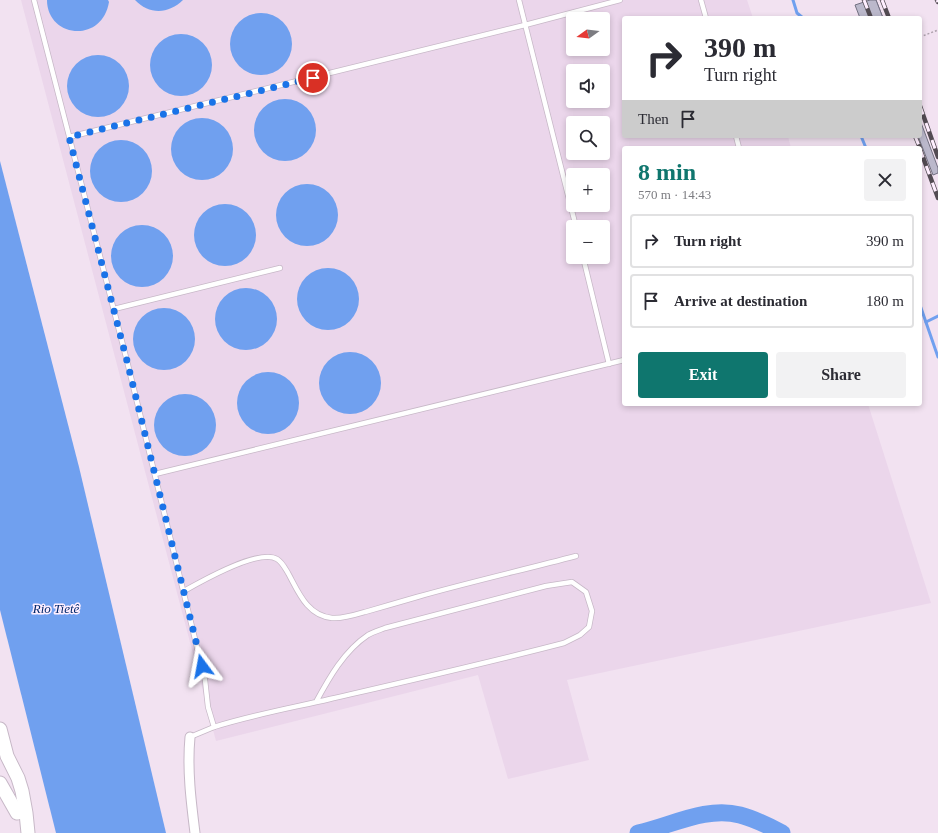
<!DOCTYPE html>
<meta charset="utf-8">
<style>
:root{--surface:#fff;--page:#f2f2f3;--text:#2b2b33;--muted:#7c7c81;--line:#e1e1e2;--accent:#0f766e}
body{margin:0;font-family:"Times New Roman",serif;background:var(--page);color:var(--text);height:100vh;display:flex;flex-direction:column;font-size:15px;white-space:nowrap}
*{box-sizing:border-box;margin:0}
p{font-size:13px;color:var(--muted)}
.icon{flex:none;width:22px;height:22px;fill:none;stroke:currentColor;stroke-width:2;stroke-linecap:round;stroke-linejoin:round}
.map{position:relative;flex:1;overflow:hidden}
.side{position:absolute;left:622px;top:146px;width:300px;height:260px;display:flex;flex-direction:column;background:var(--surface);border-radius:4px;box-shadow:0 2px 6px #0003}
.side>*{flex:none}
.banner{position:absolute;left:622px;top:16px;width:300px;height:122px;border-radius:4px;box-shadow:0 2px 6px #0003;background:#fff;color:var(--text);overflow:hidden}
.needle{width:26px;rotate:255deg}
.fabs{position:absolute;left:566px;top:12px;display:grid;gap:8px}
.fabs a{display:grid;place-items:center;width:44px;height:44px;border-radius:4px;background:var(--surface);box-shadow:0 2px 6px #0003;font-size:20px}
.pin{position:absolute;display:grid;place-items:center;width:34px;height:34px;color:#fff;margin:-17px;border:2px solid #fff;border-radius:50%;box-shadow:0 1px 4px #0007}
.me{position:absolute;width:44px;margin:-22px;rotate:347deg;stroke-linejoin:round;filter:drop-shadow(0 0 3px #0008)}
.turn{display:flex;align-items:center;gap:14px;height:84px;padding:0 16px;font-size:18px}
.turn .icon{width:52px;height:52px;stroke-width:2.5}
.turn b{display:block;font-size:28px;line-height:34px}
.then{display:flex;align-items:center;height:38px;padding:0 16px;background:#0003;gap:8px;font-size:15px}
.round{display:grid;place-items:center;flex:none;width:42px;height:42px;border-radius:4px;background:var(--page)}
.overview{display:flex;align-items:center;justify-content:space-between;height:68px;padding:0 16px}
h1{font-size:24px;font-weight:700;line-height:30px;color:var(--accent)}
.primary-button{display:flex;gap:8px;margin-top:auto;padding:8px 16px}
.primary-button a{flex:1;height:46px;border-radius:4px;background:var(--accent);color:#fff;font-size:16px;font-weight:700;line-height:46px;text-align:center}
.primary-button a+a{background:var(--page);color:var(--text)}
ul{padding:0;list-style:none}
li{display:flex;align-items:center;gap:12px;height:54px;margin:0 8px 6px;padding:0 8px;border:2px solid var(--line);border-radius:4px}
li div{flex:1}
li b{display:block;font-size:15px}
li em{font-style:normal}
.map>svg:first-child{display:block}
.built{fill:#ebd6eb;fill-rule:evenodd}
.water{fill:#70a0ef}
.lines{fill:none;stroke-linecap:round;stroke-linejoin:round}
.stream{stroke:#70a0ef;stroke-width:3}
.river{stroke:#70a0ef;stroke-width:17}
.building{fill:#bbb8cb;stroke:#727081}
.lane-casing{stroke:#c7b8c7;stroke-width:6}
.street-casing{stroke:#c7b8c7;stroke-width:11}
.secondary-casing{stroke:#c7b8c7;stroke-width:15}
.path{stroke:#aca0ab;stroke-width:1.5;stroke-dasharray:2 2;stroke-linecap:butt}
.lane{stroke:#fff;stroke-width:4.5}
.street{stroke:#fff;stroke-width:9}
.secondary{stroke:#fff;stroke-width:13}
.rail-casing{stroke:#534c53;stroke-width:4.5}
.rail{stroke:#ffefff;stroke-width:3;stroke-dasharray:9;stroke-linecap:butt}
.route{stroke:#1a73e8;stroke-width:7;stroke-dasharray:0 12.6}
.labels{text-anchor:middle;stroke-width:3;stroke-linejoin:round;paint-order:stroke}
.water-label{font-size:13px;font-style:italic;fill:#00286b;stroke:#ffefff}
</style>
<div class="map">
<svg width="938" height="833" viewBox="0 0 938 833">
<rect width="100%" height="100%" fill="#f2e2f1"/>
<path class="built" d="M21 0H747L753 18H624V136H788L791 148H624V404H868L931 603 567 680 589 760 508 779 478 675 216 741ZM573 19H603V49H573ZM573 71H603V101H573ZM573 123H603V153H573ZM573 175H603V205H573ZM573 227H603V257H573Z"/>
<g class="water">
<path d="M47 0H108L109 2C102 44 47 38 47 0Z"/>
<path d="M135 0H183C169 14 149 15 135 0Z"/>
<circle cx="261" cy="44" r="31"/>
<circle cx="181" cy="65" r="31"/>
<circle cx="98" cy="86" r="31"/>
<circle cx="285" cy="130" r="31"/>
<circle cx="202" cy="149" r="31"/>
<circle cx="121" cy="171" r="31"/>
<polygon points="0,161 79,467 166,833 56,833 0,610"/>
<circle cx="307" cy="215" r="31"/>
<circle cx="225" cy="235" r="31"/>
<circle cx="142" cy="256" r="31"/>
<circle cx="328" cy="299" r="31"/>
<circle cx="246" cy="319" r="31"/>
<circle cx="164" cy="339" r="31"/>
<circle cx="350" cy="383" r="31"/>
<circle cx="268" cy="403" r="31"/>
<circle cx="185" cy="425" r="31"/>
</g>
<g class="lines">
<g class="stream">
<polyline points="793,0 797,13 803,18"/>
<polyline points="861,136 866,148"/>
<polyline points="920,305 938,357"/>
<polyline points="926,322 938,316"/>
</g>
<path class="river" d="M638 833C671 826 706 806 740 815 755 819 769 826 782 833"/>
</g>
<g class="building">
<polygon points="868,0 876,0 883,18 874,18"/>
<polygon points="870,0 876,0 883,18 860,18 855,5"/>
<polygon points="920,120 938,168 938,173 933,175 918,136 920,136"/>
</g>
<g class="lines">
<defs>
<g id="lane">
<polyline points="34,0 127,361 205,680 208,707 214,727 190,737"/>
<polyline points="519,0 576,227"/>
<polyline points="701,0 706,18"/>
<polyline points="736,136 739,148"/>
<polyline points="69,137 525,25 620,0"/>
<polyline points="583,257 609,364"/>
<polyline points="114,309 280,268"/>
<polyline points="155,474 624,360"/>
<path d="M184 591C200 582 259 548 277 559 282 562 285 568 288 573 298 591 307 616 332 618 342 619 355 615 365 612 382 607 400 602 417 597 470 582 523 570 576 556"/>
<path d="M214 727C252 715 291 708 330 699 408 681 487 663 564 643L580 635 589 627 592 611 586 592 572 582 546 586 385 628C380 630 373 632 368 635 344 651 329 678 316 702"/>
</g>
<path id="street" d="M190 737C187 769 191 801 195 833"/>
<g id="secondary">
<polyline points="0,729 7,756 18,778 22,791 26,813 28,833"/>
<polyline points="0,783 17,813"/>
</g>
</defs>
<use href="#lane" class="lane-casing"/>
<use href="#street" class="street-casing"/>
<use href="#secondary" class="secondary-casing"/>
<polyline class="path" points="920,37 938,30"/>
<use href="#lane" class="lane"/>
<use href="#street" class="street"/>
<use href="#secondary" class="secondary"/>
<defs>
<g id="rail">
<polyline points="864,0 871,18"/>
<polyline points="882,0 889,18"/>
<polyline points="937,0 938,2"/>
<polyline points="920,106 938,157"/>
<polyline points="915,136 920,148"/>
<polyline points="920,149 938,198"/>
</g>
</defs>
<use href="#rail" class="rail-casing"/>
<use href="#rail" class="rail"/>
</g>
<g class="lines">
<polyline class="route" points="202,666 127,361 69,137 313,78"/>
</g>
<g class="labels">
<g class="water-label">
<text x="56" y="613">Rio Tietê</text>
</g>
</g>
</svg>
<div class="fabs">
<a><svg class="needle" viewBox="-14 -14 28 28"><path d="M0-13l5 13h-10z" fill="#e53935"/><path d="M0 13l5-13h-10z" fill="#7c7c81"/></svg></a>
<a><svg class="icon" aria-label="sound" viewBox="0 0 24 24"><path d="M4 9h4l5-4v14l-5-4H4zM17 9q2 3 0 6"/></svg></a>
<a><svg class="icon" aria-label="search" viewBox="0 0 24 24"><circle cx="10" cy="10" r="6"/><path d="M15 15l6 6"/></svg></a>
<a>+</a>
<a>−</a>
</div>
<div class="pin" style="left:313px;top:78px;background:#d93025"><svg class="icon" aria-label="arrive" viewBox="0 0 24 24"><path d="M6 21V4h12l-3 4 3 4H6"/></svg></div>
<svg class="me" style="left:202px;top:666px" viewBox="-20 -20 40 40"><path d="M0-17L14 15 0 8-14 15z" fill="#1a73e8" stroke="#fff" stroke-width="4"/></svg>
<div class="banner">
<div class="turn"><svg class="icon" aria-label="right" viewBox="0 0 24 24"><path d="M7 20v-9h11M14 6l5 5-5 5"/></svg><div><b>390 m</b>Turn right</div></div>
<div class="then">Then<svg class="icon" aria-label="arrive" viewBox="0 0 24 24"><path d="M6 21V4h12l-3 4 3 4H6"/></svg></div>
</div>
<section class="side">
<div class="overview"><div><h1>8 min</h1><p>570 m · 14:43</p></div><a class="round"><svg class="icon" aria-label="close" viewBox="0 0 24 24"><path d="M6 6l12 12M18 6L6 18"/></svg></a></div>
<ul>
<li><svg class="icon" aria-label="right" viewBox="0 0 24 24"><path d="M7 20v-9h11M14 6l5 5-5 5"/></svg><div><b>Turn right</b></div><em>390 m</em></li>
<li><svg class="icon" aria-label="arrive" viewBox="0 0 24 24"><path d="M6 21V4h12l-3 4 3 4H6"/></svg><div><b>Arrive at destination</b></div><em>180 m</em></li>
</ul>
<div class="primary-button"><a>Exit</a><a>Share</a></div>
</section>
</div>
